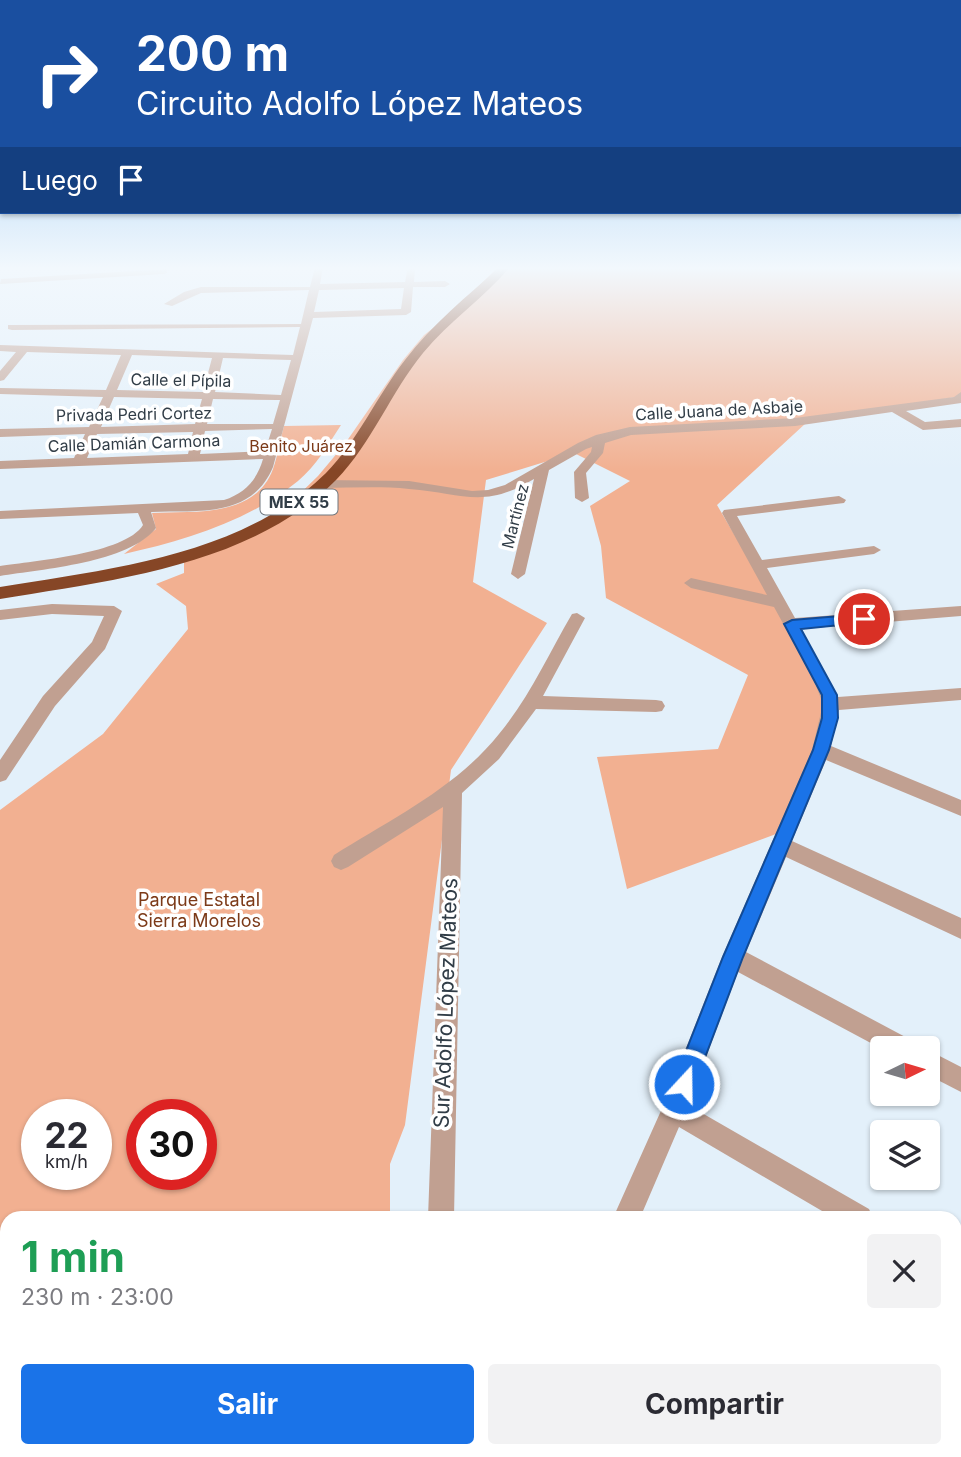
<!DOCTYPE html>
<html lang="es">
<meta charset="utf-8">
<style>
:root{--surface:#fff;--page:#f2f2f3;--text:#2b2b33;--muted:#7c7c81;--accent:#1a73e8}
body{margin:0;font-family:Inter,sans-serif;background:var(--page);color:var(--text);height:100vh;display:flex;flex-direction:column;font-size:26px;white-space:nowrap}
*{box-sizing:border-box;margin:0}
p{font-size:23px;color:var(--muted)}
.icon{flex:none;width:38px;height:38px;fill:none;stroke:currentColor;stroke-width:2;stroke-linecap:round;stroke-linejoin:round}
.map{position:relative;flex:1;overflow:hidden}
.details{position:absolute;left:0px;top:1211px;width:962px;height:247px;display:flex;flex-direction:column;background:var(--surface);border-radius:21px 21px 0 0;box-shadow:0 2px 5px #0004}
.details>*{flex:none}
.banner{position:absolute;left:0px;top:0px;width:962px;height:214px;box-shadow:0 2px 5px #0004;background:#1a4fa0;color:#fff;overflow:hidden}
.needle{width:46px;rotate:85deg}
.controls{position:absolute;left:870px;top:1036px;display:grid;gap:14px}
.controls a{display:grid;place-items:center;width:70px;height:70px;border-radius:7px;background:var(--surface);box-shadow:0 2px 5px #0004;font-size:35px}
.speed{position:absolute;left:21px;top:1099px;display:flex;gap:14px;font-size:35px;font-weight:700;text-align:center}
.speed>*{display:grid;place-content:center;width:91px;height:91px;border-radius:50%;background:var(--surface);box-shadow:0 2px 5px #0004;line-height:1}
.speed small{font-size:18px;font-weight:400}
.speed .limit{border:10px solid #d22;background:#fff;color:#111}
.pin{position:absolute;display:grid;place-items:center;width:60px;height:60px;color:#fff;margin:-30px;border:4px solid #fff;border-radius:50%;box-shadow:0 2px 7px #0007}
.me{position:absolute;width:77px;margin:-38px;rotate:21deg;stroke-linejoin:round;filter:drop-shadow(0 0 5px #0008)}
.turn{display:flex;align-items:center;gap:24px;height:147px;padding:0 21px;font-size:32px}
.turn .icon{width:91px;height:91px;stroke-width:2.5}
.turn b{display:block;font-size:49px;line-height:60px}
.then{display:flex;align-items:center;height:66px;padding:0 21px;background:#0003;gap:14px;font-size:26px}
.round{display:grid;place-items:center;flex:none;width:74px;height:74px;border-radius:7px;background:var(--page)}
.head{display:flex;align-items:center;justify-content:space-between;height:119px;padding:0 21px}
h1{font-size:42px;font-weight:700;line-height:52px;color:#1e9e55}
.button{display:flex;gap:14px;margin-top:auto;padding:14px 21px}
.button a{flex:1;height:80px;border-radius:7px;background:var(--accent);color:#fff;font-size:28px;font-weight:700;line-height:80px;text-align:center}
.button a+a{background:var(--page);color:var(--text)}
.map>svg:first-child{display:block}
.green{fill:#f2b091;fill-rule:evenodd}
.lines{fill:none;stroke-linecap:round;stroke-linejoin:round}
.minor{fill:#c1a091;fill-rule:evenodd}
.highway{fill:#864626;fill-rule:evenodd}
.route{fill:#1a73e8;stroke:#114b97;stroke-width:2}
.labels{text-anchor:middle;stroke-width:7;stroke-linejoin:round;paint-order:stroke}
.far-street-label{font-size:16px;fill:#313d47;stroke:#fff}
.far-park-label{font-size:16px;fill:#7c3a18;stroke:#fff}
.shield{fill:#fff;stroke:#6f777e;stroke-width:2}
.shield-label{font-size:16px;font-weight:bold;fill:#313d47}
.park-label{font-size:18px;fill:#7c3a18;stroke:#fff}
.near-street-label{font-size:21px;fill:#313d47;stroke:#fff}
</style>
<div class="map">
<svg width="961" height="1457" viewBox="0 0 961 1457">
<rect width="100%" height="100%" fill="#e3f0fa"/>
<g class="green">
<path d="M498 267H961V396L806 423 717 505 829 696 817 743 776 834 627 889 597 757 718 749 748 675 606 598 601 546 590 506 630 481 574 453 486 480 473 582 547 623 451 770 405 1125 390 1164V1218H7V1451H387V1457H0V810L103 734 188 629 186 606 156 584 184 573V562L273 520 318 476 344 445 403 360 424 335 446 318ZM37 1115H96V1174H37ZM142 1115H201V1174H142Z"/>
<path d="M341 425C328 445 316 466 298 481 249 521 184 541 124 554L156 529 152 513C194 511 255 518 273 469 278 455 280 440 284 426Z"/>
<polygon points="542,1451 802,1451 811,1457 539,1457"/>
</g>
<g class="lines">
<g class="minor">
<path d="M315 267H323L320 284 405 282 408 267 415 268 414 282 445 281 450 284 445 287H413L411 312 406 315 313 318 273 467C251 519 198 510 151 512L156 528C129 563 42 569 0 576V566C33 561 125 554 143 525L138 513 0 519V511L224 500C245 493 257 480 263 459L0 469V461L74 458 85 434 0 437V429L89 427 103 397 0 394V388L106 390 121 355 27 352 4 380 0 381V371L16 352 0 351V345L293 355 300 327 12 330 8 329V325L301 324 309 290 201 293 172 306 164 304 184 292 201 287H310ZM404 288 401 309 314 312 319 290ZM132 355 212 358 203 392 117 390ZM223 358 291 360 281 395 215 392ZM114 397 202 399 195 424 101 427ZM213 399 277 400H280L273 424H207ZM272 429 265 451 200 454 205 431ZM193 432 188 454 87 458 97 434Z"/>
<polygon points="167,269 167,273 164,274 0,284 1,279"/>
<path d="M961 392V403L906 411 925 422 961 419V427L923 430 892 412 795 426 631 435 605 443 603 453 586 473 589 498 582 502 575 498 574 472 591 452 592 447 586 449 549 470 525 574 518 579 511 574 534 479C483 510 463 493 409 489 380 486 351 488 322 488L316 484 322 480 409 481 472 491 488 490 505 485 578 443 596 435 630 427 795 418 954 397Z"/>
<polygon points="839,496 846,500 844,503 737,516 762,560 874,546 881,550 874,554 767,568 795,618 961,606 961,616 801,629 838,697 961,688 961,700 839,710 831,746 961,800 961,816 826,760 792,841 961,918 961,939 786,857 746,952 911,1040 915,1048 882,1049 738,972 688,1105 869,1209 873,1218 834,1218 679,1127 640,1218 613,1218 664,1104 722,957 812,750 823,704 813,678 774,607 691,588 684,583 691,578 767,595 722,513 724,510"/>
<polygon points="52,604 114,606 122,611 105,649 55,706 6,780 0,782 0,760 43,696 92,642 104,616 52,614 0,620 0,610"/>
<path d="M577 613 585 618 543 696 656 700 662 701 665 706 662 711 656 712 536 709 499 759 462 793 454 1218H428L443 807 348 867 341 870 334 867 331 861 334 855C391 819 456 788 499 734 529 698 548 655 572 614Z"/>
<polygon points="928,1050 961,1067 961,1092 928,1075"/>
<polygon points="956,1259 961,1261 961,1290 956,1288"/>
<polygon points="423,1451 454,1451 453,1457 421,1457"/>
<polygon points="511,1451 542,1451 540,1457 508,1457"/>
<polygon points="811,1451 849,1451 852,1457 814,1457"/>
</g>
<path class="highway" d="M499 267H510C484 298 449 321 423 353 391 392 372 443 336 480 250 566 113 580 0 599V587C110 569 242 556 326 473 358 440 377 396 405 360 432 324 467 297 499 267Z"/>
</g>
<linearGradient id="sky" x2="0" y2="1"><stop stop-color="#82bdf1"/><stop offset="0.57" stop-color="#f2f8fd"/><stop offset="1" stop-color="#f2f8fd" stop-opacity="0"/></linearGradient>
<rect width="961" height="471" fill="url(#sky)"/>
<polygon class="route" points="864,614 871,619 869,622 801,629 837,695 838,718 829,750 743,957 695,1084 692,1092 684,1095 676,1092 673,1084 723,957 813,750 822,718 822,695 784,624 792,620"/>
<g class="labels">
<g class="far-street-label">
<text transform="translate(181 380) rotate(1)" y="6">Calle el Pípila</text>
<text transform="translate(719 410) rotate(-3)" y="6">Calle Juana de Asbaje</text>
<text transform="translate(134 414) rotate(-1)" y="6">Privada Pedri Cortez</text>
<text transform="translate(134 443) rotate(-2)" y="6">Calle Damián Carmona</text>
<text transform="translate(515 516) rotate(-76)" y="6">Martínez</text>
</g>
<g class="far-park-label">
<text x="301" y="452">Benito Juárez</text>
</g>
<rect class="shield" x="260.5" y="489.5" width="77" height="25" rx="5"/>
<g class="shield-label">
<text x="299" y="508">MEX 55</text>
</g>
<g class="park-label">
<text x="199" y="906">Parque Estatal<tspan x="199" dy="21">Sierra Morelos</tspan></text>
</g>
<g class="near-street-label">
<text transform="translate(446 1003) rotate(-88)" y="7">Sur Adolfo López Mateos</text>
</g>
</g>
</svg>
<div class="controls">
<a><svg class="needle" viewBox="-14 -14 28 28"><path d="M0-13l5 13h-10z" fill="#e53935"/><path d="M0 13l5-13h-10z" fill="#7c7c81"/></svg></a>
<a><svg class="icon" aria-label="layers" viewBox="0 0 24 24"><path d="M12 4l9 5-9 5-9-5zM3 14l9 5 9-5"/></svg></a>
</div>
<div class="speed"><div>22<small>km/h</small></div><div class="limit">30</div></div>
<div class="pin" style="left:864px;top:619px;background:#d93025"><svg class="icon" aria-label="arrive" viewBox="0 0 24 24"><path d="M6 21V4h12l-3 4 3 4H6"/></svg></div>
<svg class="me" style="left:684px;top:1084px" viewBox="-20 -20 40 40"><circle r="17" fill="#1a73e8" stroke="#fff" stroke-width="3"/><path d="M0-11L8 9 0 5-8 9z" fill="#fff"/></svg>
<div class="banner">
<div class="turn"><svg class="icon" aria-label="right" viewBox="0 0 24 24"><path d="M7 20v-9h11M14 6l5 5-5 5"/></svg><div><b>200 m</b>Circuito Adolfo López Mateos</div></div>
<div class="then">Luego<svg class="icon" aria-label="arrive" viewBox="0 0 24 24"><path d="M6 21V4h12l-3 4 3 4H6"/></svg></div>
</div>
<section class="details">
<div class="head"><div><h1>1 min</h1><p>230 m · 23:00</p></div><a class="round"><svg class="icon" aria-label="close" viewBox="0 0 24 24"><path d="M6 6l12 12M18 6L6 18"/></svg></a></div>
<div class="button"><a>Salir</a><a>Compartir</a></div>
</section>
</div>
